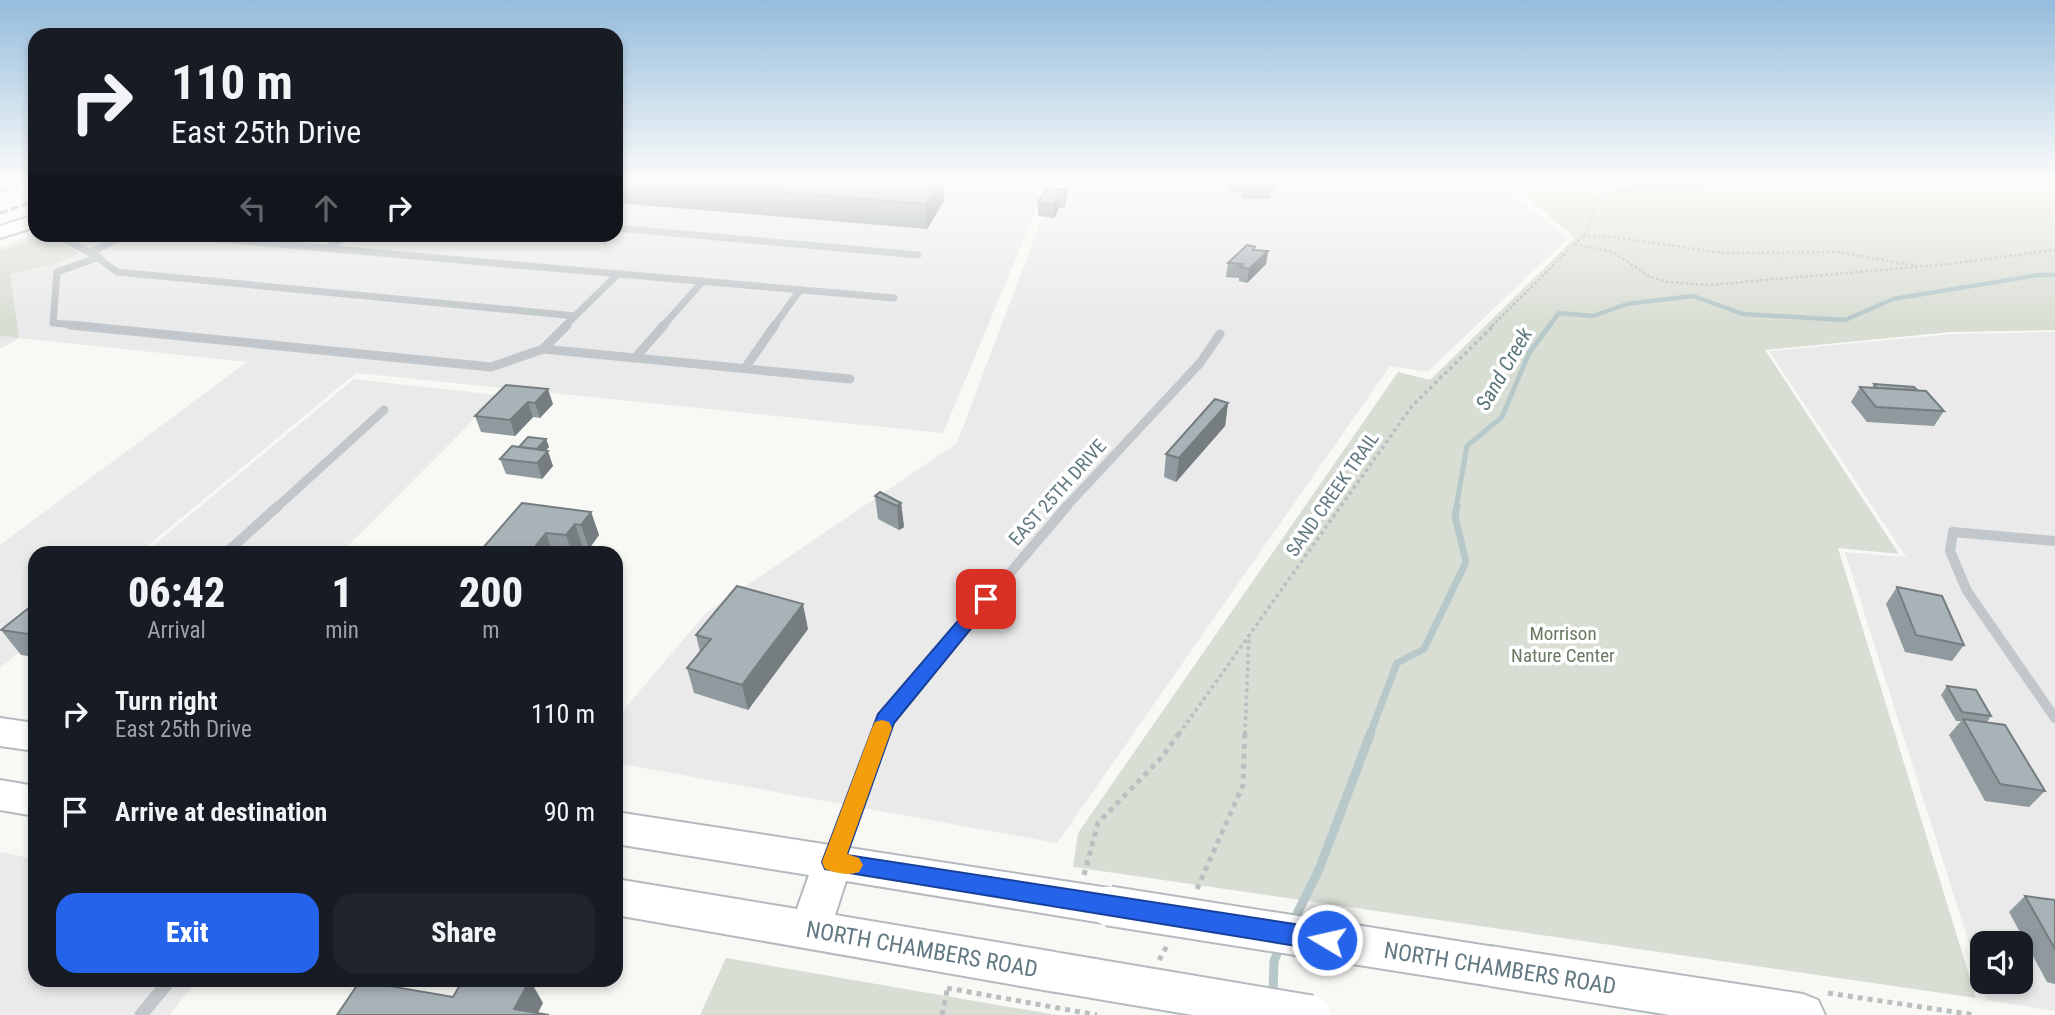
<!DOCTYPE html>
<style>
:root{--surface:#171b24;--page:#20242c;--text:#f1f3f6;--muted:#9ea1a6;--accent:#2563eb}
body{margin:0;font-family:"Roboto Condensed",sans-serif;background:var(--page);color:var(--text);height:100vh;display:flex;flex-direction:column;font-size:26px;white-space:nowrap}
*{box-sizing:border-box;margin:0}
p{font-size:23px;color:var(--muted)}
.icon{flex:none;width:38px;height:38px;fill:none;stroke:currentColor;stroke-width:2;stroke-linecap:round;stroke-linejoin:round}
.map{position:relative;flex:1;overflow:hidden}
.panel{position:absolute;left:28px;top:546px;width:595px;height:441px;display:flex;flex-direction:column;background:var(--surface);border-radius:21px;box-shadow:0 4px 10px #0003}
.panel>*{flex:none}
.banner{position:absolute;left:28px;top:28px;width:595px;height:214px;border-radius:21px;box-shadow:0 4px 10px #0003;background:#171b24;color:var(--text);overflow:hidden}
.tools{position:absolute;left:1970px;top:931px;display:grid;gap:14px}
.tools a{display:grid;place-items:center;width:63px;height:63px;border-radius:14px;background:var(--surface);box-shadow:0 4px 10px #0003;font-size:35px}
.pin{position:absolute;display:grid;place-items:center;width:60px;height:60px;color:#fff;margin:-30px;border-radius:14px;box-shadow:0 4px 10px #0006}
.me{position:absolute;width:77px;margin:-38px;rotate:279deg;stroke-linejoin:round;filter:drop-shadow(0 0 5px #0008)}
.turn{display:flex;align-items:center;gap:24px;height:147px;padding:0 28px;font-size:32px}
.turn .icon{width:91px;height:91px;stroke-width:2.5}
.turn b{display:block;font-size:49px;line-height:60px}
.lanes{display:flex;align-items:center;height:66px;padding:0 28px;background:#0003;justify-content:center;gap:35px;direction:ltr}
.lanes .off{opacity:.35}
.eta{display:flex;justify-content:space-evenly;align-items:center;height:119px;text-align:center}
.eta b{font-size:42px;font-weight:800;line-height:49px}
.button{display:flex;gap:14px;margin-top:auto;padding:14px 28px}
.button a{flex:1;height:80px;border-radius:21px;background:var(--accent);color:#fff;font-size:28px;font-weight:800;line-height:80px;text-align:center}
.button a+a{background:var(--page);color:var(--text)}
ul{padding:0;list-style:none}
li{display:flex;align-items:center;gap:21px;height:98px;padding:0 28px}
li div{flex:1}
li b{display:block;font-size:26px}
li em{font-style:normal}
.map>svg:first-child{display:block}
.built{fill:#e9eae9;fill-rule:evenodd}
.green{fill:#d9ded4}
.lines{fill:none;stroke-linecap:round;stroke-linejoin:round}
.stream-far3{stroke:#b7c8ca;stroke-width:4.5}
.stream-far2{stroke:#b7c8ca;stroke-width:5}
.stream-far1{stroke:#b7c8ca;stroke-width:7}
.stream{stroke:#b7c8ca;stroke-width:9}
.secondary-casing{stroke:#b3bbbf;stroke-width:4}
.path-far2{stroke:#bbbfc1;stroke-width:2.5;stroke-dasharray:2.5 2.5;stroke-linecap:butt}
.path-far1{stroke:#bbbfc1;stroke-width:3.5;stroke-dasharray:3.5 3.5;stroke-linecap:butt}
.path{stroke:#bbbfc1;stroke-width:5;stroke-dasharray:5 5;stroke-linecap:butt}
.lane-far3{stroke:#c1c7ca;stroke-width:7}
.lane-far2{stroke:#c1c7ca;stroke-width:9}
.lane-far1{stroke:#c1c7ca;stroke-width:10}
.lane{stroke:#c1c7ca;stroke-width:13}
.secondary{fill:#fff;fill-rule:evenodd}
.rail{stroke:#a2abb0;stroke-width:3.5;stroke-dasharray:8 3.5;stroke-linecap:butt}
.secondary-bridge-casing{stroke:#b3bbbf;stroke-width:43;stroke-linecap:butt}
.secondary-bridge{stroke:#fff;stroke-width:39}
.wall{fill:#909a9e}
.shaded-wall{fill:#767d81}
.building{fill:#a8b3b8;stroke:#767d81;stroke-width:2}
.route{fill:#2563eb;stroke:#184099;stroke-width:2}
.slow{fill:#f59e0b}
.labels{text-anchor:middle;stroke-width:7;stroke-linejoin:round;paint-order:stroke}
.street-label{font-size:19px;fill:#627882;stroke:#fff}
.park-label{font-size:19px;fill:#687a61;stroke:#fff}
.water-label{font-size:21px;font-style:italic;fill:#5c787c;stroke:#fff}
.near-street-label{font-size:23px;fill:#627882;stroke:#fff}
</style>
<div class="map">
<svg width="2055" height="1015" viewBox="0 0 2055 1015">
<rect width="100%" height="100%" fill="#f8f8f5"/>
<g class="built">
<polygon points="616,181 1048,181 943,433 356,373 139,553 35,553 35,639 0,668 0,545 247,362 19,338 0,349 0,247 35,234 616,234"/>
<polygon points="1056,181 1495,181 1568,238 1427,372 1390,366 1057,843 616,763 616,719 706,613 957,443"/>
<path d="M2055 332V1011L1987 1000 1845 552 1906 557 1769 351 1953 334ZM1983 943H2021V982H1983Z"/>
<polygon points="354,379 498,395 341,553 144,553"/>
<polygon points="0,852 35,859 35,980 197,980 170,1015 0,1015"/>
</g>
<g class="green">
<polygon points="1508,181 2055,181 2055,330 1951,332 1765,350 1899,554 1838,548 1976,998 1073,867 1078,833 1398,372 1430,380 1575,238"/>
<polygon points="44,235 80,254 53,264 10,274 19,338 0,336 0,251"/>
<polygon points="726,958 1056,1015 700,1015"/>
</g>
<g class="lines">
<polyline class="stream-far3" points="1549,326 1559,313 1593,316 1627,304 1693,296 1743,314 1845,320 1893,299 2038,275 2055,275"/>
<polyline class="stream-far2" points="1456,508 1467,446 1502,417 1529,353 1550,325"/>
<polyline class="stream-far1" points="1370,734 1397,663 1424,649 1466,562 1455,516 1457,506"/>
<g class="stream">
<polyline points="1293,922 1320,867 1371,732"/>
<polyline points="1273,994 1274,961 1280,947"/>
</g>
<defs>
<g id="secondary">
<polygon points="35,215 35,227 0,238 0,226"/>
<polygon points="0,718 35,723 35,751 0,746"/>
<polygon points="0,780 35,786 35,816 0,810"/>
<polygon points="616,812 1109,888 1123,893 1129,906 1123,919 1109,924 846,881 835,915 1055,952 1070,958 1076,972 1070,986 1055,992 616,915 616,879 797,909 809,875 616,844"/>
<polygon points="1490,946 1803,994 1818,1000 1825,1015 1670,1015 1490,986 1475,980 1469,966 1475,952"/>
</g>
</defs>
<use href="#secondary" class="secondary-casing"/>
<g class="path-far2">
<polyline points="1583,236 1613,237 1723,253 1839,252 1917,266"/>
<polyline points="1575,244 1613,252 1650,277 1669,282 1709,285 1949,264 2055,250"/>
<polyline points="1492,326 1588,231 1595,201 1614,191 1766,181"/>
</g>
<g class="path-far1">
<polyline points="1179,734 1412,406 1494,325"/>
<polyline points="1245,734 1249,637"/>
</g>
<g class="path">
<polyline points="1084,875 1098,823 1162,757 1180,732"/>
<polyline points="1197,889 1243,785 1245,732"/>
<polyline points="1159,960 1167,946"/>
<polyline points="947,988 1097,1015"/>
<polyline points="1828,993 1975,1015"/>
<polyline points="942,1015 948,986"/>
</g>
<g class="lane-far3">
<polyline points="616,228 918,255"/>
<polyline points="54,234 90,253 127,234"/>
<polyline points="163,234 894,298"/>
<polyline points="327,248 351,234"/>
<polyline points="94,255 117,272 575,316 618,274"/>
<polyline points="88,326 53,323 57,272 99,257"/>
<polyline points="565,326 575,316"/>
<polyline points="663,326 703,281"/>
<polyline points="774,326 800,290"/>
</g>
<g class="lane-far2">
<polyline points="70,325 491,367 543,349 567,325"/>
<polyline points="543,349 850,379"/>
<polyline points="635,358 664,325"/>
<polyline points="745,368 775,325"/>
<polyline points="276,508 384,410"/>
<polyline points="1065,508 1200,363 1220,334"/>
</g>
<g class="lane-far1">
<polyline points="2055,541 1953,532 1950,551 1967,591 2055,718"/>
<polyline points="226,553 278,506"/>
<polyline points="880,734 885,720 1067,506"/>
</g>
<g class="lane">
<polyline points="835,858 881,732"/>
<polyline points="141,1015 170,980"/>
</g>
<use href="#secondary" class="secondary"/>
<g class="rail">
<polyline points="0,191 33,181"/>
<polyline points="0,213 35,201"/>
</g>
<defs>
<g id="secondary-bridge">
<polyline points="1109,906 1490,966"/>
<polyline points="1055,972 1310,1015"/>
</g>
</defs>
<use href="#secondary-bridge" class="secondary-bridge-casing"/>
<use href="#secondary-bridge" class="secondary-bridge"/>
</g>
<g class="wall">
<polygon points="616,181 940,181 944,201 927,229 616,203"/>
<polygon points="1227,181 1278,181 1276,189 1272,189 1270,199 1243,199 1241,192 1229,191 1227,185"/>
<polygon points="1067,190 1066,202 1064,208 1059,208 1054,218 1038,216 1038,203"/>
<polygon points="1255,250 1268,251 1266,264 1247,283 1239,281 1239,278 1226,277 1228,263"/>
<polygon points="1874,384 1917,390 1944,411 1934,426 1867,422 1851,402 1860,387 1872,388"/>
<polygon points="506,385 553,404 540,418 533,417 515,436 481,432 475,416"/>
<polygon points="1228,403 1225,426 1176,482 1164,477 1166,454"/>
<polygon points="546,439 549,447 545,450 553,466 542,479 506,474 500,459 519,447"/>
<polygon points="875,496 901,503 904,527 899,530 878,519"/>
<polygon points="591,512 599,535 589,549 583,548 579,553 483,553 482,549"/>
<polygon points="1897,587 1964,645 1952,661 1905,652 1886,604"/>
<polygon points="35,603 35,657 21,655 1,630"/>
<polygon points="808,629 748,710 694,693 687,668 700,652 696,635"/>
<polygon points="1947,686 1991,716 1987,722 2045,791 2029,807 1985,801 1949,735 1961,721 1956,721 1941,695"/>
<polygon points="2025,896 2054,900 2055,899 2055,984 2047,982 2009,912"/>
</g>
<g class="shaded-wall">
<polygon points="940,181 943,181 944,201 927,229 926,204"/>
<polygon points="1274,181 1278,181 1276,189 1272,189"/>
<polygon points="1067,190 1066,202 1064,208 1064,195"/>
<polygon points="1059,195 1059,208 1054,218 1054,205"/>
<polygon points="1268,251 1266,264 1247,283 1249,269"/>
<polygon points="548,389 553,404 540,418 535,403"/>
<polygon points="528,402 533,417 515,436 510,420"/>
<polygon points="1228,403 1225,426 1176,482 1179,458"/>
<polygon points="546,439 549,447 538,459 535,451"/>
<polygon points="548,451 553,466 542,479 537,463"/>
<polygon points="901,503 904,527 899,530 897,506"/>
<polygon points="591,512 599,535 589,549 581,525"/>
<polygon points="575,524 583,548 579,553 572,553 566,535"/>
<polygon points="546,533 553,553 530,553"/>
<polygon points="803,604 808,629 748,710 742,685"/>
<polygon points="530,980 543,1003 537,1015 514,1009"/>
</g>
<g class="building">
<polygon points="643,181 940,181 926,204"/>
<polygon points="1046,188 1067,190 1064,195 1059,195 1054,205 1038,203"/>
<polygon points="1247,245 1255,247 1253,250 1268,251 1249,269 1240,267 1243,264 1228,263"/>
<polygon points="1874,384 1914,387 1917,390 1877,388"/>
<polygon points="506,385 548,389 535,403 528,402 510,420 475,416"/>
<polygon points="1860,387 1926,391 1944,411 1876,407"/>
<polygon points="1215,399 1228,403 1179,458 1166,454"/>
<polygon points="528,437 546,439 537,449 519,447"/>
<polygon points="512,446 548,451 537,463 500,459"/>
<polygon points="880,492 901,503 897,506 875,496"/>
<polygon points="522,503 591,512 581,525 575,524 566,535 546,533 530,553 510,553 482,549"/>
<polygon points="737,586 803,604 742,685 687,668 711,639 696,635"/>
<polygon points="1897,587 1942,596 1964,645 1916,635"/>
<polygon points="35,603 35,635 1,630"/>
<polygon points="1947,686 1976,690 1991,716 1962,712"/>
<polygon points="1963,719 2005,725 2045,791 2000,784"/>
<polygon points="2025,896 2055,900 2055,949"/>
<polygon points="463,980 530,980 514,1009 549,1015 337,1015 360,981 453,997"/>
</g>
<linearGradient id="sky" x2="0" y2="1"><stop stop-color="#94bcdc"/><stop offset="0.56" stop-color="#fcfcfa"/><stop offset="1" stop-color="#fcfcfa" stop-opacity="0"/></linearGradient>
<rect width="2055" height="323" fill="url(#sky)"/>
<polygon class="route" points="986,593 995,599 992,603 894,723 847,855 1327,929 1335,933 1339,940 1335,948 1327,951 825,869 822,862 878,714 980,595"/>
<path class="slow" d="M882 720 889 722 892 728 847 854 859 858 863 865 859 872C848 876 837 873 825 869L822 862 872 728 875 722Z"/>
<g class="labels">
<g class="street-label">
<text transform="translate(1057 492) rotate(-48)" y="7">EAST 25TH DRIVE</text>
<text transform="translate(1332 494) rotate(-55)" y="7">SAND CREEK TRAIL</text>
</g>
<g class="park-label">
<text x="1563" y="640">Morrison<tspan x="1563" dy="22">Nature Center</tspan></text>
</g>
<g class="water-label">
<text transform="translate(1504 369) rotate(-60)" y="7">Sand Creek</text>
</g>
<g class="near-street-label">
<text transform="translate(922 949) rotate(10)" y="8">NORTH CHAMBERS ROAD</text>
<text transform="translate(1500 968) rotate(9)" y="8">NORTH CHAMBERS ROAD</text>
</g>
</g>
</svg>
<div class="tools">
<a><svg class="icon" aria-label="sound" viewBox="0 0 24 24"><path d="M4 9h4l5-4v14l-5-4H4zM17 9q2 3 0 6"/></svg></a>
</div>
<div class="pin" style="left:986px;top:599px;background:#d93025"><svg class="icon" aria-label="arrive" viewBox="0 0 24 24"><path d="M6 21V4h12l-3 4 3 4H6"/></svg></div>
<svg class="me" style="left:1327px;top:940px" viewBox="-20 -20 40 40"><circle r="17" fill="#2563eb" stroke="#fff" stroke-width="3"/><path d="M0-11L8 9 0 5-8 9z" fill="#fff"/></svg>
<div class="banner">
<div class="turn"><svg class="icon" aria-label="right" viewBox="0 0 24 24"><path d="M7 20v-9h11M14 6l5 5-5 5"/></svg><div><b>110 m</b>East 25th Drive</div></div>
<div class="lanes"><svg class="icon off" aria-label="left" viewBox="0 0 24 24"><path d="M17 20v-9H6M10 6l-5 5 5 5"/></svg><svg class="icon off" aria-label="ahead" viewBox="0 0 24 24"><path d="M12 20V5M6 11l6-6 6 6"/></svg><svg class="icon" aria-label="right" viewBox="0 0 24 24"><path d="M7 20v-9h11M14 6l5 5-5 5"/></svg></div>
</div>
<section class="panel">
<div class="eta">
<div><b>06:42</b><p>Arrival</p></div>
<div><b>1</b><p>min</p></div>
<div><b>200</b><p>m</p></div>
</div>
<ul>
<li><svg class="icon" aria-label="right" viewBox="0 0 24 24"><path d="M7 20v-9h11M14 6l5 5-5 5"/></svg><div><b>Turn right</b><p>East 25th Drive</p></div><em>110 m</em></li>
<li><svg class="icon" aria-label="arrive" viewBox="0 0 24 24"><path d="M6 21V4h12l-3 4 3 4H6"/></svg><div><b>Arrive at destination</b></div><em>90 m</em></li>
</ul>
<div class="button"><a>Exit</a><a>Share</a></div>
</section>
</div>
